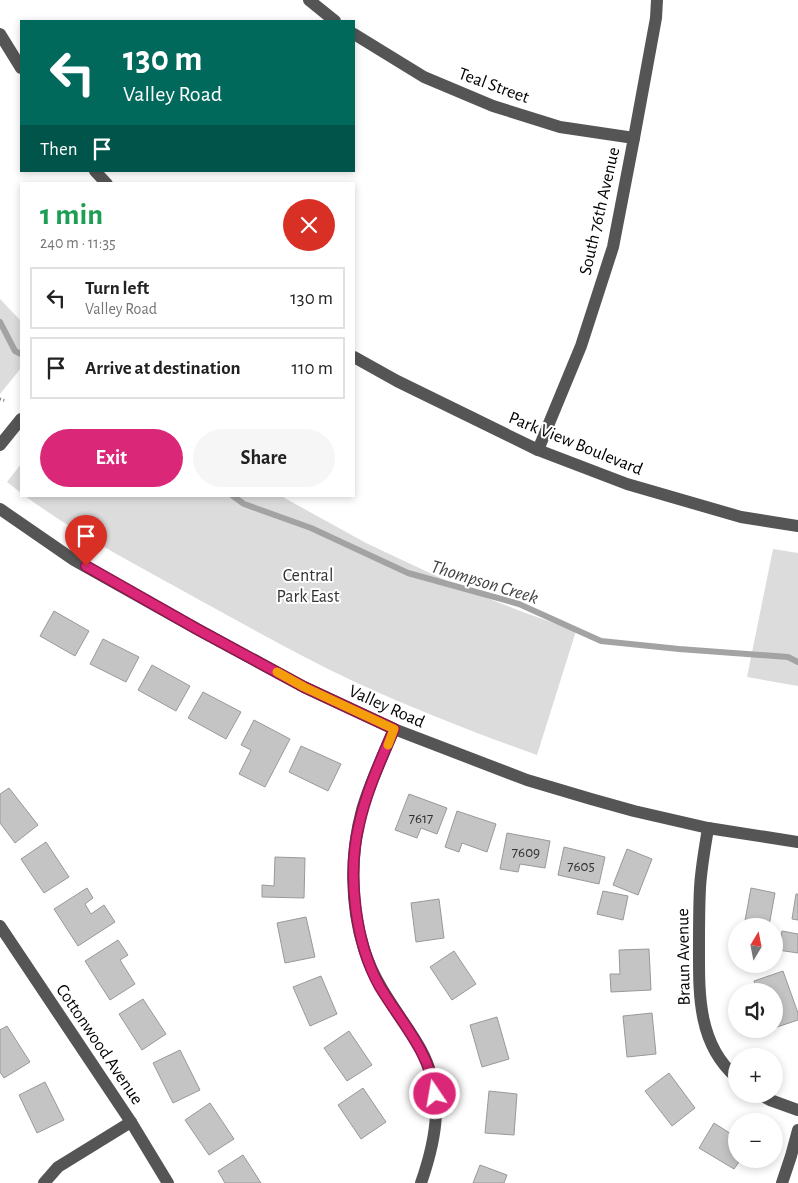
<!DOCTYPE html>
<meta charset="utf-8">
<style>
:root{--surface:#fff;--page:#f6f6f6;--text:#222;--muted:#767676;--line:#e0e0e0;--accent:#db2777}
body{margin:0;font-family:"Alegreya Sans",sans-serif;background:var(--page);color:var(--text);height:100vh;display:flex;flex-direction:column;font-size:19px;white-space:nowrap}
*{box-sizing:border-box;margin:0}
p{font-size:16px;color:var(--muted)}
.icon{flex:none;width:28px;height:28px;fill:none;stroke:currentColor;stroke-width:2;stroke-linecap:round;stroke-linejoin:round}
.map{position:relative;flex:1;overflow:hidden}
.sheet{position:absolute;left:20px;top:182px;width:335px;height:315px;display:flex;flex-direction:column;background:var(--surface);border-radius:0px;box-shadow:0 2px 8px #0003}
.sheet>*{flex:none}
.hud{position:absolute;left:20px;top:20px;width:335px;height:152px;border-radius:0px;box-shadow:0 2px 8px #0003;background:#00695c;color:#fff;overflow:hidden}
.needle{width:32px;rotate:10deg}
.controls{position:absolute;left:728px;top:918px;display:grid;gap:10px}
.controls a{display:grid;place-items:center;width:55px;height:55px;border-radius:50%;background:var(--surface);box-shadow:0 2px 8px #0003;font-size:25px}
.pin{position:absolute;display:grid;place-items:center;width:42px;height:42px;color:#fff;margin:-51px -21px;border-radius:50% 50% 50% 0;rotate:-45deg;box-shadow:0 0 5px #0007}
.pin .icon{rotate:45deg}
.me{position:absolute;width:55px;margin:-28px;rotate:348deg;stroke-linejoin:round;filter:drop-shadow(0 0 4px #0008)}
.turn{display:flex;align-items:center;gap:18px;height:105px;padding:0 20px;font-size:22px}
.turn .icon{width:65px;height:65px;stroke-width:2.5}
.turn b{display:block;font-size:35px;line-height:42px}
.then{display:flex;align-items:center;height:48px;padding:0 20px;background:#0003;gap:10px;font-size:19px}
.round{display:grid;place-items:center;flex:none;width:52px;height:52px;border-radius:26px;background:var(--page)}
.overview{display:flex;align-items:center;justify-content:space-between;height:85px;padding:0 20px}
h1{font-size:30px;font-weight:600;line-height:38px;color:#1e9e55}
.action{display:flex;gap:10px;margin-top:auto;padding:10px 20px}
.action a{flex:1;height:58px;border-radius:30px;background:var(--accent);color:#fff;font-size:20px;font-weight:600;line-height:58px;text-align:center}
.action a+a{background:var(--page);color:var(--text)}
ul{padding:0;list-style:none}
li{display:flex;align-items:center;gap:15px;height:62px;margin:0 10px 8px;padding:0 10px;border:2px solid var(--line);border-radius:0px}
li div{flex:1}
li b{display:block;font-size:19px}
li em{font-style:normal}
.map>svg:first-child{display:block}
.green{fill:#dcdcdc}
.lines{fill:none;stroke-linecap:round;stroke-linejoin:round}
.stream{stroke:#a3a3a3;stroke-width:6}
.building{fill:#c4c4c4;stroke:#999}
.path{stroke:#777;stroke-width:3;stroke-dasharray:1 2.5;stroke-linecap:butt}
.minor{stroke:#555;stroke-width:12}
.route-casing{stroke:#8e194d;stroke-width:12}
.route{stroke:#db2777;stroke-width:9}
.slow{stroke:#f59e0b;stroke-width:9}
.labels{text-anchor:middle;stroke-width:4;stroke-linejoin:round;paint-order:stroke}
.number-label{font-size:15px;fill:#313131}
.street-label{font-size:18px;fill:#000;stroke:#fff}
.park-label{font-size:18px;fill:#333;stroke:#fff}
.water-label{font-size:19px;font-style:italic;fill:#444;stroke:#fff}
</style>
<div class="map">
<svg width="798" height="1183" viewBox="0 0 798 1183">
<rect width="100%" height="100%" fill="#fff"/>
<g class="green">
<polygon points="0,299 21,321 21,368 0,394"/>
<polygon points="21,464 21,493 7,482"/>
<path d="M25 496H281L366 543 417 567 469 591 523 612 576 631 537 755C475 733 414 709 355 682 300 656 247 626 194 597 137 565 78 535 25 496Z"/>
<polygon points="773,549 798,553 798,686 747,677"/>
</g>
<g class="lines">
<g class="stream">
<polyline points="0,322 15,351 21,354"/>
<polyline points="233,496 244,504 311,528 408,573 519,604 601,641 679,649 788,657 798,662"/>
</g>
</g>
<g class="building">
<polygon points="54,611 89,631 75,656 40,636"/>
<polygon points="103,639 139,657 126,682 90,664"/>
<polygon points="152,665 190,686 176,711 138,690"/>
<polygon points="203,692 241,712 226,739 188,718"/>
<polygon points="254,720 290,739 265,787 239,774 251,750 241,745"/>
<polygon points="301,746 341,764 328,791 289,772"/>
<polygon points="9,788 38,825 15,843 0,823 0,794"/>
<polygon points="409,794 447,808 437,834 421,828 417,838 395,830"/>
<polygon points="457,811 496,824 487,852 462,843 459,852 445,847"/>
<polygon points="507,833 550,841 545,868 520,864 518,872 500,869"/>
<polygon points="46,842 69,877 44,893 21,859"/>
<polygon points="564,847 605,857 599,884 558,875"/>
<polygon points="627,849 652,859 638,895 613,885"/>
<polygon points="275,857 305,858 304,898 262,897 262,885 274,886"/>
<polygon points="87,888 93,898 85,904 91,914 104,905 115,922 78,946 54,909"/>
<polygon points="751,888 775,893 769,926 744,926"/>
<polygon points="603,891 628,896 623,920 597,914"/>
<polygon points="796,894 798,894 798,920 792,919"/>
<polygon points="439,899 444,938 416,942 411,903"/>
<polygon points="306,917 315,957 285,963 277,923"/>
<polygon points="782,931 798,934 798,953 778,950"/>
<polygon points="118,940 128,955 120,960 135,984 110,1000 85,961"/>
<polygon points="649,949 651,990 611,992 610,974 620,974 619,950"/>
<polygon points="454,951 476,984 452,1000 430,967"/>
<polygon points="783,971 798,1013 798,1020 774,1028 774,991 757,991 754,981"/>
<polygon points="321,976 337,1014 310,1026 293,987"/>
<polygon points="143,999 166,1034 142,1050 119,1014"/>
<polygon points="652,1013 656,1054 627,1057 623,1016"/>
<polygon points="497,1017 509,1059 482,1067 470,1025"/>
<polygon points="7,1026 30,1062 4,1078 0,1072 0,1030"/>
<polygon points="349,1031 372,1065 347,1081 324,1048"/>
<polygon points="180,1050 200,1090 173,1103 153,1063"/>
<polygon points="669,1073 695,1108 672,1126 645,1091"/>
<polygon points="45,1082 64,1120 37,1133 19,1095"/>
<polygon points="363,1088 386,1122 361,1139 338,1105"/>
<polygon points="489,1091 517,1094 514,1135 485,1133"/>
<polygon points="210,1103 234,1139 209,1155 185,1120"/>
<polygon points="714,1123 736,1137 736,1159 741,1159 734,1169 699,1148"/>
<polygon points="243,1155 261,1183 225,1183 218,1171"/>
<polygon points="480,1165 507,1175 504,1183 473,1183"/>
</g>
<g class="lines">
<polyline class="path" points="0,399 6,401"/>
<g class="minor">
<polyline points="309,0 335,21"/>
<polyline points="0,34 21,68"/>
<polyline points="354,34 424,77 493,106 560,127 634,138"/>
<polyline points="95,171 107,184"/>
<polyline points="354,357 397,381 538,450 627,484 741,517 798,526"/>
<polyline points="0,445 21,419"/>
<polyline points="538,450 581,346 613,247 634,138 656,18 657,0"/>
<polyline points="0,509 74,560 197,629 304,687 394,729 527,780 591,799 634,811 708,828 798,842"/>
<path d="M394 729C383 756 370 782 362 810 350 854 350 905 364 949 368 962 374 975 381 987 393 1008 408 1027 420 1048 445 1093 437 1137 421 1183"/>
<path d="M708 828C705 848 701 868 700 888 699 907 699 927 699 946 699 992 697 1043 736 1077"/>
<polyline points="0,926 131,1122 168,1183"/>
<polyline points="759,1094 770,1100 798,1110"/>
<polyline points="44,1183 58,1167 131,1122"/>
<polyline points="782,1183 791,1156 798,1130"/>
</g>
</g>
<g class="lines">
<defs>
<path id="route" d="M86 566 197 629 304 687 394 729C381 760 366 792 359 825 347 874 355 943 380 987 401 1022 430 1052 435 1094"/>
</defs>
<use href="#route" class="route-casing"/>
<use href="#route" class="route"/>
<polyline class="slow" points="277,672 304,687 394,729 388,745"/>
</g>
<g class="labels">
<g class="number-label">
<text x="421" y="823">7617</text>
<text x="526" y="857">7609</text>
<text x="581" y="871">7605</text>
</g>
<g class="street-label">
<text transform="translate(494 85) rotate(20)" y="6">Teal Street</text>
<text transform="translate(599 211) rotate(-77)" y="6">South 76th Avenue</text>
<text transform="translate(576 443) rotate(22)" y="6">Park View Boulevard</text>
<text transform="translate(387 706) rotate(24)" y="6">Valley Road</text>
<text transform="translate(683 957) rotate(-91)" y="6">Braun Avenue</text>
<text transform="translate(100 1044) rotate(56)" y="6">Cottonwood Avenue</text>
</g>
<g class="park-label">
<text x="308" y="581">Central<tspan x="308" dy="21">Park East</tspan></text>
</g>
<g class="water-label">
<text transform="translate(485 581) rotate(17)" y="7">Thompson Creek</text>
</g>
</g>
</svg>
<div class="controls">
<a><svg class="needle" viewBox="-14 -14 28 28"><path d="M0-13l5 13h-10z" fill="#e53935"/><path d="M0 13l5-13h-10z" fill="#767676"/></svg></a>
<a><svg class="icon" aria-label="sound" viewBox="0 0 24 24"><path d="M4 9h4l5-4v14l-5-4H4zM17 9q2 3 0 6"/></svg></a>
<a>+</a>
<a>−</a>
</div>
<div class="pin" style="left:86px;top:566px;background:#d93025"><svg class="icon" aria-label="arrive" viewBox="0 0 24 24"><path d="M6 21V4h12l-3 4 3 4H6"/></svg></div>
<svg class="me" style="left:435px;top:1094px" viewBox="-20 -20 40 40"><circle r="17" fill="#db2777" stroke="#fff" stroke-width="3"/><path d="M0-11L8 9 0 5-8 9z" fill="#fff"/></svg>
<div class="hud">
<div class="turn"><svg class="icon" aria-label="left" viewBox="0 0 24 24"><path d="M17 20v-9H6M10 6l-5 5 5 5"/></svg><div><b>130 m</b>Valley Road</div></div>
<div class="then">Then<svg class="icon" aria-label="arrive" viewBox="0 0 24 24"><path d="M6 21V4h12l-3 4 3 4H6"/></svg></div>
</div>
<section class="sheet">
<div class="overview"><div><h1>1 min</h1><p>240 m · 11:35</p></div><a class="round" style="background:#d93025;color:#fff"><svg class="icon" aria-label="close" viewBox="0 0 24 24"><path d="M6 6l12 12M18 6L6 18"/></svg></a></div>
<ul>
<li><svg class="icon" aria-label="left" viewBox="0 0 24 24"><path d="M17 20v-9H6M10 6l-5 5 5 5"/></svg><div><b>Turn left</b><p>Valley Road</p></div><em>130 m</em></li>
<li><svg class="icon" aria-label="arrive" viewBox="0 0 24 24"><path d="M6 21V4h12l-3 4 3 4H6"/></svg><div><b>Arrive at destination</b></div><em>110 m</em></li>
</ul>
<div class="action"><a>Exit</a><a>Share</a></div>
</section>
</div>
